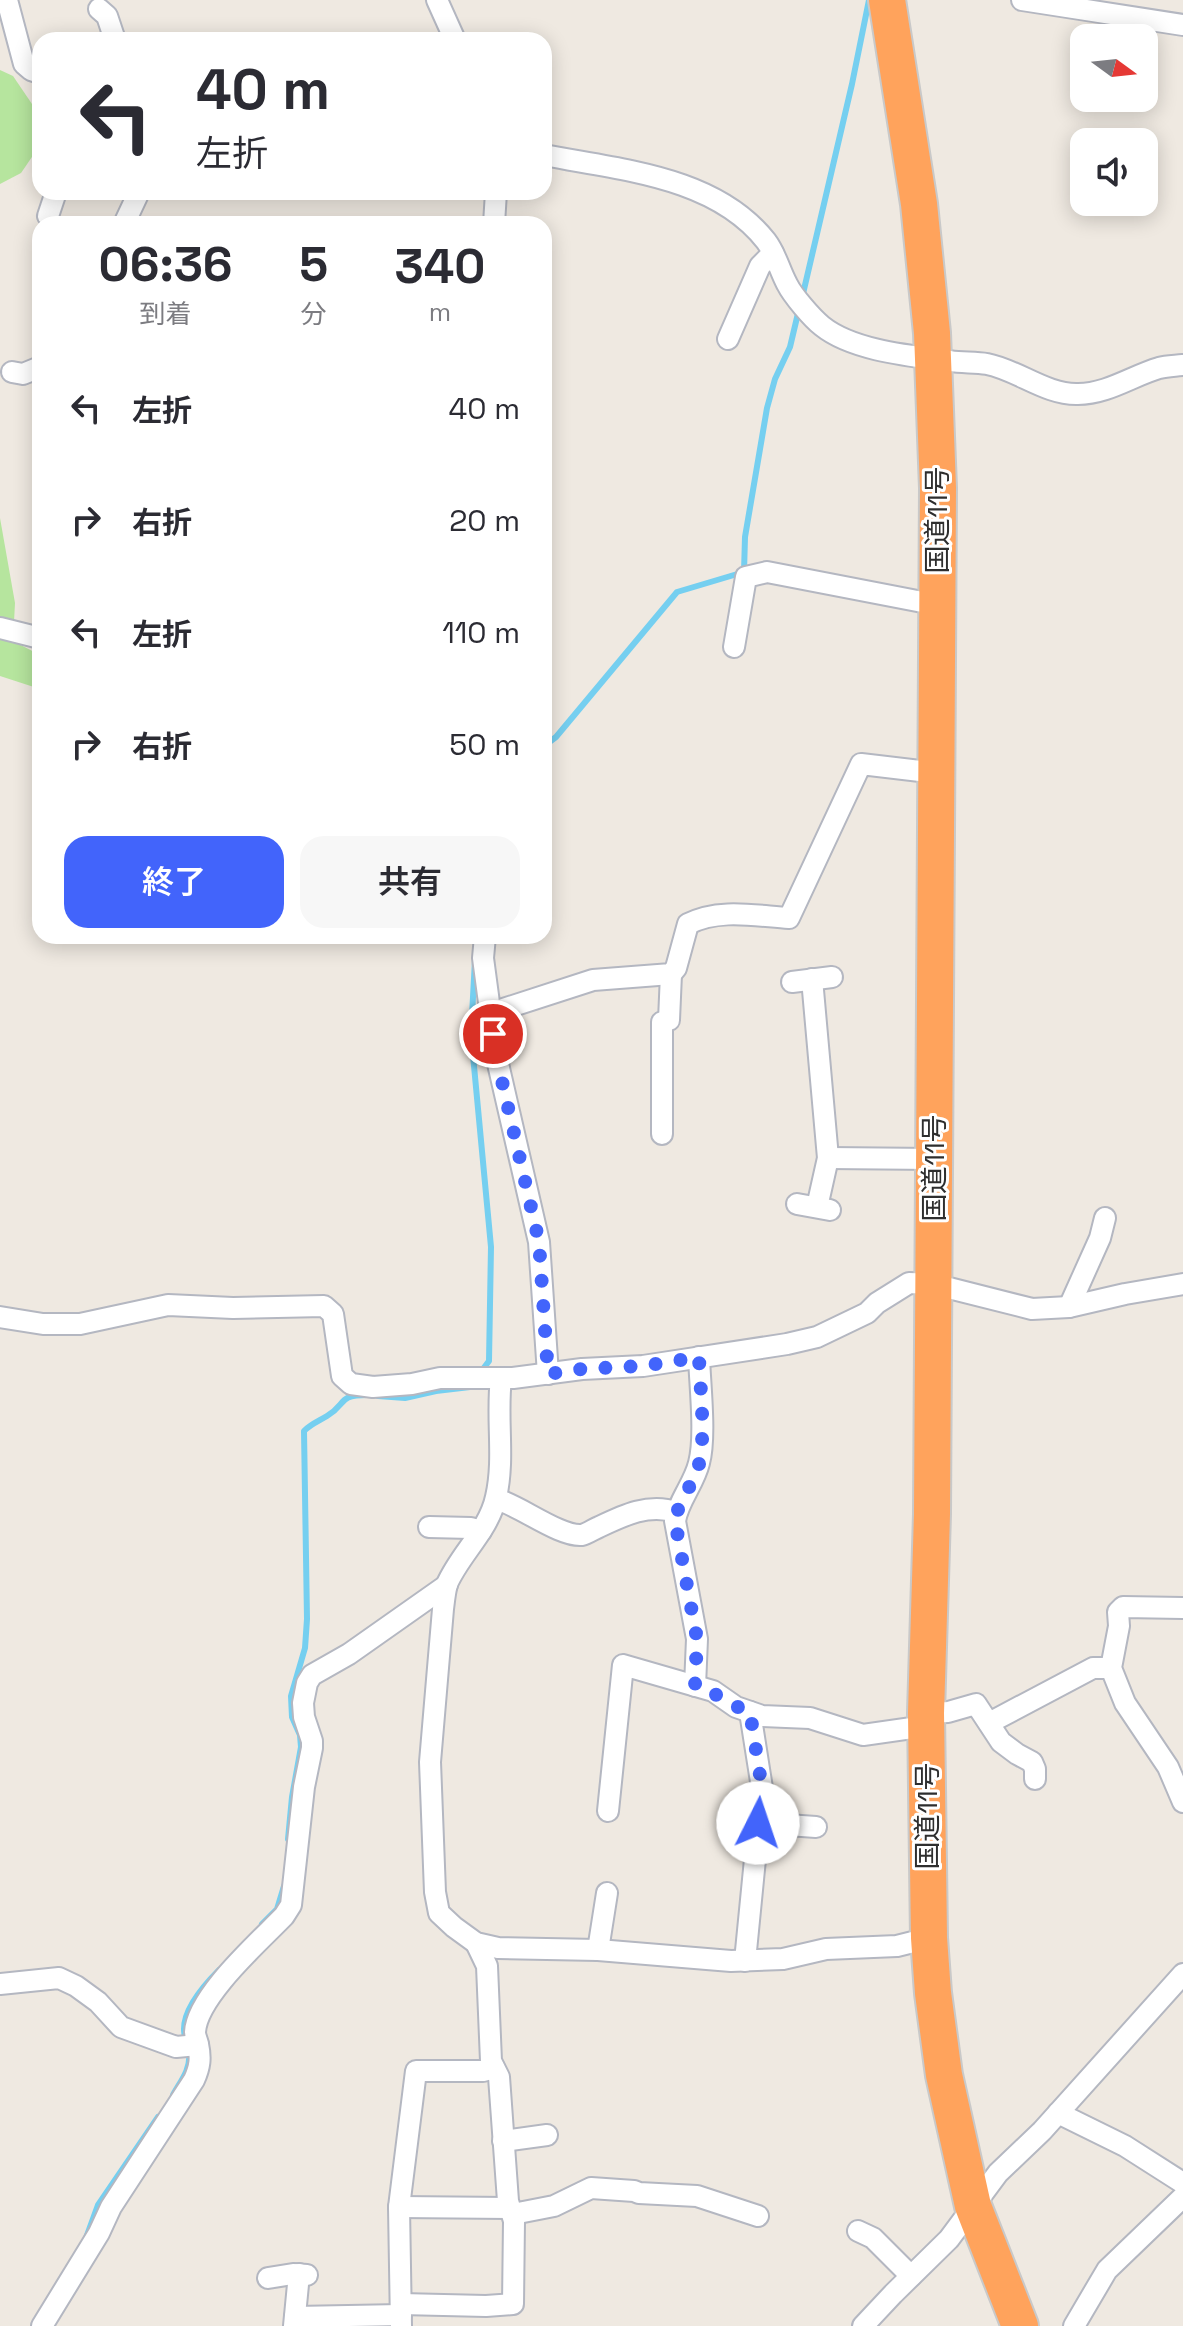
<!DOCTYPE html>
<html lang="ja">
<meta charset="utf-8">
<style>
:root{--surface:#fff;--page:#f7f7f7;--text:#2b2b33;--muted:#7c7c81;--accent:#4264fb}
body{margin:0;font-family:"Space Grotesk","Noto Sans JP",sans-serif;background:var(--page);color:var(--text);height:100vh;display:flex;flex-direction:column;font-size:30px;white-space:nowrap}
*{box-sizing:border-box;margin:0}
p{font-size:26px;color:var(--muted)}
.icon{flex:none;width:44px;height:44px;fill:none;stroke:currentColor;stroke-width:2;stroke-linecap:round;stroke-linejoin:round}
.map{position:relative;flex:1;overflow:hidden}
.panel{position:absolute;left:32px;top:216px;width:520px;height:728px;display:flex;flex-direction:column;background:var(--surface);border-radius:24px;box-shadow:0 4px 20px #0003}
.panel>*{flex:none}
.banner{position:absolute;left:32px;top:32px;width:520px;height:168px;border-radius:24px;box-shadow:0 4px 20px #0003;background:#fff;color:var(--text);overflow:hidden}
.needle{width:52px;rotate:105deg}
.buttons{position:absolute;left:1070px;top:24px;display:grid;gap:16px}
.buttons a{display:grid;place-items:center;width:88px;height:88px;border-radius:16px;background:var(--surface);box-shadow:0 4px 20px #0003;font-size:40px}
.pin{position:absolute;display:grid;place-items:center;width:68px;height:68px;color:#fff;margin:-34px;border:4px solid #fff;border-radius:50%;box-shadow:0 2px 8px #0007}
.me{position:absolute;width:88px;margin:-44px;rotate:4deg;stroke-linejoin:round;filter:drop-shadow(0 0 6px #0008)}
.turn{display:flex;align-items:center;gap:28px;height:168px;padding:0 32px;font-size:36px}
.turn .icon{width:104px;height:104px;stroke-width:2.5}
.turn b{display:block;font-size:56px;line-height:68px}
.eta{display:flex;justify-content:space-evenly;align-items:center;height:136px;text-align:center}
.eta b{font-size:48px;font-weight:600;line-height:56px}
.primary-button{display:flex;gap:16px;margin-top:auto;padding:16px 32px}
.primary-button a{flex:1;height:92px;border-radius:24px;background:var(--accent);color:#fff;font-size:32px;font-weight:600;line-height:92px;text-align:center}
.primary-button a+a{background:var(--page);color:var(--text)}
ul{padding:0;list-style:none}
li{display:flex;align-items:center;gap:24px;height:112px;padding:0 32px}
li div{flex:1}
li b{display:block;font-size:30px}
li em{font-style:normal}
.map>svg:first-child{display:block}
.green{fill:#b6e59e}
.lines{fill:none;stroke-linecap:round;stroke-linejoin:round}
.stream{stroke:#75cff0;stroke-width:6}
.street-casing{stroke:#b4b7c1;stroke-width:24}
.highway-casing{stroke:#c9c9c9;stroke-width:40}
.street{stroke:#fff;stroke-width:20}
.highway{stroke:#ffa35c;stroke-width:36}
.route{stroke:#4264fb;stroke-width:14;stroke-dasharray:0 25.2}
.labels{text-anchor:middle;stroke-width:6;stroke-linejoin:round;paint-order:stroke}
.street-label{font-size:28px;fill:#2e2e2e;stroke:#fff}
</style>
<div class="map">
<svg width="1183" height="2326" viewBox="0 0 1183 2326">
<rect width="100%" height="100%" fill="#efe9e1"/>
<g class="green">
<polygon points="0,70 13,76 32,104 34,154 21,173 0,184"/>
<polygon points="0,518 15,603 13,641 40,655 40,689 0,676"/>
</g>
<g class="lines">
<g class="stream">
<polyline points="802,298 852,84 869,0"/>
<polyline points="544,746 556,737 677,592 744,572 745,537 767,408 775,379 790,347 799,309"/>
<polyline points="475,960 471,1034 491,1247 489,1361 480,1373"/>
<polyline points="378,1396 405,1398 436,1391 470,1387"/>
<path d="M288 1839 292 1797 301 1747 300 1735 292 1717 291 1696 305 1648 307 1619 304 1431C311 1424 319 1421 327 1416 347 1404 337 1395 367 1395"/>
<polyline points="262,1924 277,1909 284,1886"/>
<path d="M173 2095C180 2082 191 2069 189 2054 187 2046 184 2037 184 2029 184 2008 205 1984 219 1970"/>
<polyline points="86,2238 98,2205 158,2117"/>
</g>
<defs>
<g id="street">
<polyline points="7,0 24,64 31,70 40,73"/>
<polyline points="437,0 455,40"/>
<polyline points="1022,0 1183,25"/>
<polyline points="99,9 107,16 115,40"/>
<path d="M544 155C620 170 715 176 766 241 776 254 779 269 787 284 793 296 812 318 822 326 853 351 912 356 950 361 962 363 975 362 987 364 1018 370 1046 395 1078 394 1107 394 1132 376 1159 368 1167 366 1175 366 1183 365"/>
<polyline points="48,216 56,192"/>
<polyline points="124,224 139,192"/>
<polyline points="494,224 496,192"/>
<polyline points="728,339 760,266 773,253"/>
<polyline points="12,372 23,374 40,367"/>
<polyline points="0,628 40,638"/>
<polyline points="734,647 746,577 767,572 938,605"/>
<polyline points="485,936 483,958 496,1055 539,1242 548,1374"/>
<polyline points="812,979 828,1158 817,1207"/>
<polyline points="792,982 832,977"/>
<path d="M491 1013 593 980 671 974 676 968 688 924C719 908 756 916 789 918L861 764 937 773"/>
<polyline points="662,1134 662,1022 669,1020 671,974"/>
<polyline points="828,1158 934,1159"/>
<polyline points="797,1204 830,1210"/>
<polyline points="1069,1307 1100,1238 1105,1218"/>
<polyline points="0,1317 43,1324 80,1324 168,1305 233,1308 324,1306 333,1314 342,1376 351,1384 373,1387 412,1384 440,1378 513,1378 582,1369 643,1366 787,1344 817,1337 867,1313 877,1303 909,1283 933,1284 1032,1309 1069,1307 1125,1294 1183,1284"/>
<path d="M501 1378C496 1418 505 1458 496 1497 489 1530 460 1554 447 1584 445 1591 444 1601 443 1609L430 1762 435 1892 439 1913 454 1927 476 1943 498 1948 598 1950 731 1961 783 1959 826 1949 897 1946 929 1938"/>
<path d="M496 1499C519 1505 560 1537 582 1535 587 1534 594 1529 599 1527 624 1515 649 1503 676 1512"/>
<polyline points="429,1527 471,1528 481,1531"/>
<polyline points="1183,1608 1123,1607 1118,1612 1119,1626 1111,1668 1125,1703 1168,1767 1183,1802"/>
<path d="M695 1686 697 1639 675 1521C678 1501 694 1484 699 1463 706 1437 700 1386 699 1357"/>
<polyline points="926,1713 948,1712 976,1704 1001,1742 1017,1754 1032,1762 1035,1769 1035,1779"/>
<polyline points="989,1723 1093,1668 1111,1668"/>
<polyline points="608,1811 623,1665 713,1691 736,1707 762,1716 810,1718 863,1735 926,1726"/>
<polyline points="758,1823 816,1827"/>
<polyline points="598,1950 607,1893"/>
<polyline points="745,1961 762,1788 750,1712"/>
<polyline points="0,1984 59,1978 76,1986 98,2002 121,2027 176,2047 198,2045"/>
<polyline points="1058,2113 1125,2146 1183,2183"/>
<polyline points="503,2141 547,2135"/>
<polyline points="399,2207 509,2208"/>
<polyline points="513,2214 554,2206 591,2188 634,2191 639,2193 697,2196 758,2216"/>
<polyline points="858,2231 873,2238 911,2276"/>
<polyline points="268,2278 293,2274 307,2275"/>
<polyline points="401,2304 486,2306 513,2304 514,2221 508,2201 499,2077 491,2061 487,1966 476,1943"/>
<polyline points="295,2317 401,2315"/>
<path d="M42 2326 99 2233 111 2207 194 2080C200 2067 201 2058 198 2044 197 2040 195 2036 195 2032 197 1996 260 1941 284 1916L291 1905 304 1787 312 1748V1741L304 1717 303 1703 307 1683 312 1675 349 1654 447 1585"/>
<polyline points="294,2326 299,2274"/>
<polyline points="401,2326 399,2207 416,2071 483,2071 494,2068"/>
<polyline points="863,2326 893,2294 949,2239 998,2173 1042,2131 1183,1974"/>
<polyline points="1074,2326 1107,2270 1183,2197"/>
</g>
<polyline id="highway" points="887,0 919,204 932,333 938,488 932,1514 926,1713 929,1938 933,1993 944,2075 973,2206 1020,2326"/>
</defs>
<use href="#street" class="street-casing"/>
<use href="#highway" class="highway-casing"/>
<use href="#street" class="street"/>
<use href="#highway" class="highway"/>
</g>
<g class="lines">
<path class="route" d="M493 1034 496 1055 539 1242 548 1374 582 1369 643 1366 699 1357C700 1388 706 1435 699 1464 694 1484 678 1501 675 1521L697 1639 695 1686C717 1692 729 1705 750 1712L762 1788 758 1823"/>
</g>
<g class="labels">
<g class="street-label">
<text transform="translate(937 520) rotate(-90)" y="10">国道11号</text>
<text transform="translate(934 1168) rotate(-90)" y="10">国道11号</text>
<text transform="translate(927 1816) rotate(-90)" y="10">国道11号</text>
</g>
</g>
</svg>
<div class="buttons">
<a><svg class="needle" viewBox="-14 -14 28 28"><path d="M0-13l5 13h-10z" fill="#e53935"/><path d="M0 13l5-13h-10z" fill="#7c7c81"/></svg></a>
<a><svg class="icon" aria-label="sound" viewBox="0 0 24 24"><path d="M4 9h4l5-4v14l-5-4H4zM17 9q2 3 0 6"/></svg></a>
</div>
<div class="pin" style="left:493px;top:1034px;background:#d93025"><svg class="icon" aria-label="arrive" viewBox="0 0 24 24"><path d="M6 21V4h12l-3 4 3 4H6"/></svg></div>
<svg class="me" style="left:758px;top:1823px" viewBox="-20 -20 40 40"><circle r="19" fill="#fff"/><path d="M0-13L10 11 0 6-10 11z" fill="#4264fb"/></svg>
<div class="banner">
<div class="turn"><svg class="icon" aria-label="left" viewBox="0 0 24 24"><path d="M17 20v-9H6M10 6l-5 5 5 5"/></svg><div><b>40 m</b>左折</div></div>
</div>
<section class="panel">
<div class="eta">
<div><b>06:36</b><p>到着</p></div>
<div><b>5</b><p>分</p></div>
<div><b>340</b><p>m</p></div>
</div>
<ul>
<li><svg class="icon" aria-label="left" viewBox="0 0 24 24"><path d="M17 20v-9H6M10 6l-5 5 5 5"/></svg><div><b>左折</b></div><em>40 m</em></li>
<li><svg class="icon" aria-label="right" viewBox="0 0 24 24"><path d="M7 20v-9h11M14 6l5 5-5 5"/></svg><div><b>右折</b></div><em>20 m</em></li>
<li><svg class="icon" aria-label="left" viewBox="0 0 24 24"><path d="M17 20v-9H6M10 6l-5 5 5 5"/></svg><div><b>左折</b></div><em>110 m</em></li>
<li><svg class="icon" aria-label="right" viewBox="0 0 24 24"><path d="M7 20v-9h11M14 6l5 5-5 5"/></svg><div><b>右折</b></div><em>50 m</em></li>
</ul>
<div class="primary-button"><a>終了</a><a>共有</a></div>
</section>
</div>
